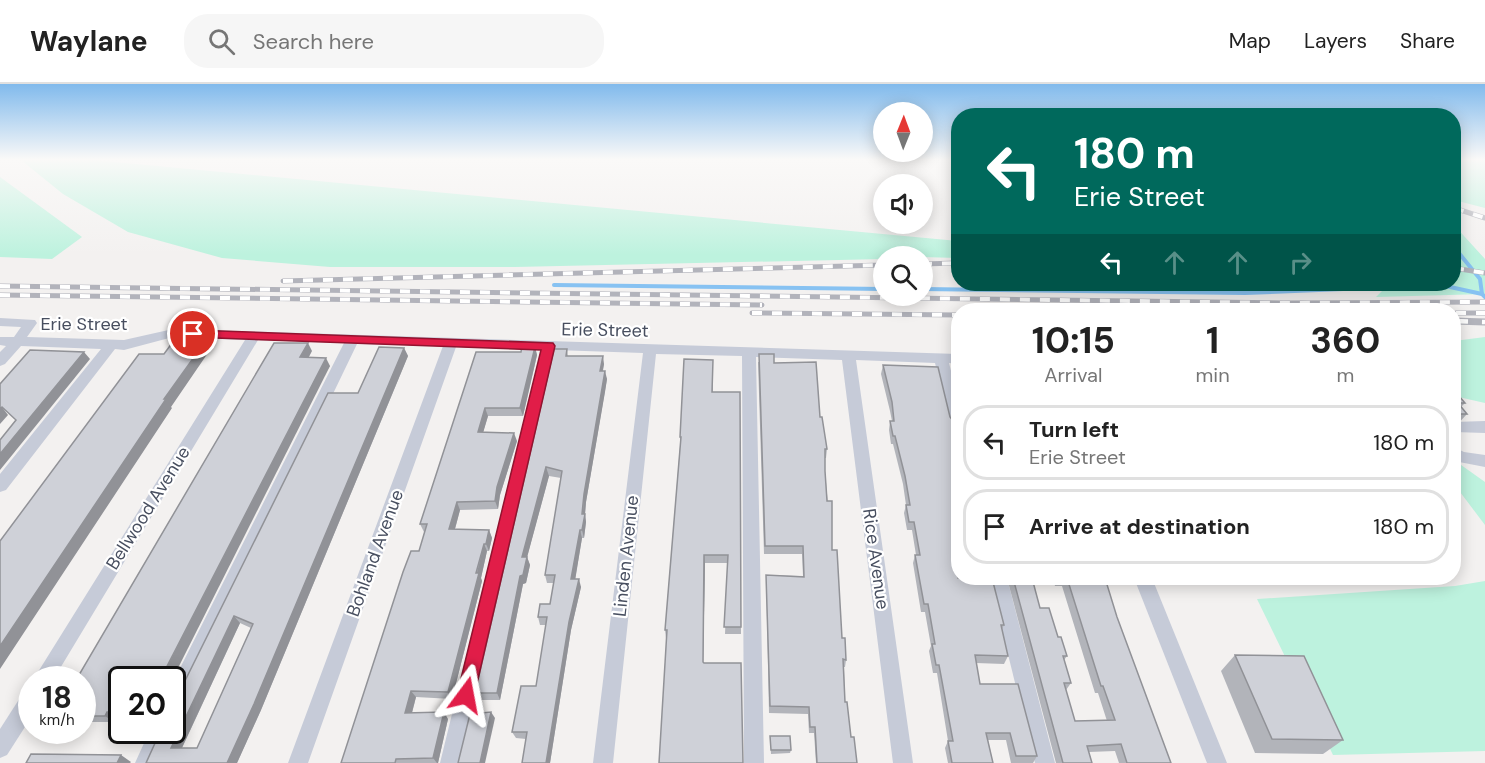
<!DOCTYPE html>
<style>
:root{--surface:#fff;--page:#f6f6f6;--text:#222;--muted:#767676;--line:#e0e0e0}
body{margin:0;font-family:"DM Sans",sans-serif;background:var(--page);color:var(--text);height:100vh;display:flex;flex-direction:column;font-size:22px;white-space:nowrap}
*{box-sizing:border-box;margin:0}
p{font-size:20px;color:var(--muted)}
.icon{flex:none;width:33px;height:33px;fill:none;stroke:currentColor;stroke-width:2;stroke-linecap:round;stroke-linejoin:round}
.map{position:relative;flex:1;overflow:hidden}
.panel{position:absolute;left:951px;top:219px;width:510px;height:282px;display:flex;flex-direction:column;background:var(--surface);border-radius:24px;box-shadow:0 3px 15px #0003}
.panel>*{flex:none}
.banner{position:absolute;left:951px;top:24px;width:510px;height:183px;border-radius:24px;box-shadow:0 3px 15px #0003;background:#00695c;color:#fff;overflow:hidden}
.needle{width:39px;rotate:1deg}
.fabs{position:absolute;left:873px;top:18px;display:grid;gap:12px}
.fabs a{display:grid;place-items:center;width:60px;height:60px;border-radius:50%;background:var(--surface);box-shadow:0 3px 15px #0003;font-size:30px}
.speed{position:absolute;left:18px;top:582px;display:flex;gap:12px;font-size:30px;font-weight:700;text-align:center}
.speed>*{display:grid;place-content:center;width:78px;height:78px;border-radius:50%;background:var(--surface);box-shadow:0 3px 15px #0003;line-height:1}
.speed small{font-size:15px;font-weight:400}
.speed .limit{border:3px solid #111;border-radius:9px;background:#fff;color:#111}
.pin{position:absolute;display:grid;place-items:center;width:51px;height:51px;color:#fff;margin:-26px;border:3px solid #fff;border-radius:50%;box-shadow:0 2px 6px #0007}
.me{position:absolute;width:66px;margin:-33px;rotate:13deg;stroke-linejoin:round;filter:drop-shadow(0 0 4px #0008)}
.turn{display:flex;align-items:center;gap:21px;height:126px;padding:0 24px;font-size:27px}
.turn .icon{width:78px;height:78px;stroke-width:2.5}
.turn b{display:block;font-size:42px;line-height:51px}
.lanes{display:flex;align-items:center;height:57px;padding:0 24px;background:#0003;justify-content:center;gap:30px;direction:ltr}
.lanes .off{opacity:.35}
.eta{display:flex;justify-content:space-evenly;align-items:center;height:102px;text-align:center}
.eta b{font-size:36px;font-weight:700;line-height:42px}
ul{padding:0;list-style:none}
li{display:flex;align-items:center;gap:18px;height:75px;margin:0 12px 9px;padding:0 12px;border:3px solid var(--line);border-radius:24px}
li div{flex:1}
li b{display:block;font-size:22px}
li em{font-style:normal}
header{display:flex;align-items:center;gap:36px;box-sizing:border-box;height:84px;padding:0 30px;background:var(--surface);border-bottom:2px solid var(--line)}
header strong{font-size:28px}
nav{display:flex;gap:33px;margin-inline-start:auto;font-size:21px}
.search{width:420px;height:54px;background:var(--page);display:flex;align-items:center;gap:15px;box-sizing:border-box;padding:0 21px;border-radius:24px;color:var(--muted);font-size:22px}
.map>svg:first-child{display:block}
.green{fill:#bdf2de}
.lines{fill:none;stroke-linecap:round;stroke-linejoin:round}
.stream{stroke:#87c2f2;stroke-width:4}
.minor{fill:#c6cbd8;fill-rule:evenodd}
.rail-far1-casing{stroke:#b2b3bb;stroke-width:5}
.rail-casing{stroke:#b2b3bb;stroke-width:7}
.rail-far1{stroke:#fff;stroke-width:4;stroke-dasharray:10;stroke-linecap:butt}
.rail{stroke:#fff;stroke-width:4.5;stroke-dasharray:14;stroke-linecap:butt}
.wall{fill:#b2b4ba;fill-rule:evenodd}
.shaded-wall{fill:#919297}
.building{fill:#cfd1d8;stroke:#919297;stroke-width:1.5;fill-rule:evenodd}
.route{fill:#e11d48;stroke:#92132f;stroke-width:1.5}
.labels{text-anchor:middle;stroke-width:4.5;stroke-linejoin:round;paint-order:stroke}
.street-label{font-size:18px;fill:#474e5f;stroke:#fff}
</style>
<header>
<strong>Waylane</strong>
<div class="search"><svg class="icon" aria-label="search" viewBox="0 0 24 24"><circle cx="10" cy="10" r="6"/><path d="M15 15l6 6"/></svg>Search here</div>
<nav><a>Map</a><a>Layers</a><a>Share</a></nav>
</header>
<div class="map">
<svg width="1485" height="679" viewBox="0 0 1485 679">
<rect width="100%" height="100%" fill="#f3f1f0"/>
<g class="green">
<polygon points="21,76 93,76 958,157 958,174 884,172 883,175 515,183 330,183 222,174 128,148 63,110"/>
<polygon points="1454,76 1485,76 1485,124 1454,116"/>
<polygon points="0,93 82,153 52,175 0,173"/>
<polygon points="1454,141 1485,175 1485,210 1376,213 1389,200 1454,200"/>
<polygon points="1485,253 1485,319 1454,312 1454,257"/>
<polygon points="1454,376 1485,398 1485,441 1454,400"/>
<polygon points="1485,497 1485,667 1333,671 1257,515 1455,502"/>
</g>
<g class="lines">
<g class="stream">
<polyline points="1454,163 1480,195 1482,210 1485,213"/>
<polyline points="554,201 884,205"/>
<polyline points="922,205 1245,209 1441,201 1482,210"/>
</g>
<g class="minor">
<polygon points="0,234 35,236 37,239 27,253 124,256 173,245 958,270 958,280 949,279 958,314 958,347 953,345 950,341 935,279 856,276 913,679 893,679 842,276 756,273 764,679 744,679 742,272 656,270 613,679 593,679 643,269 555,266 460,679 440,679 541,266 456,263 308,679 288,679 443,262 357,260 179,629 172,631 172,600 344,259 258,256 53,596 33,596 245,256 173,253 124,266 115,265 6,406 0,408 0,390 101,265 21,262 5,280 0,282 0,268 6,262 0,261 0,253 14,253 21,243 0,242"/>
<polygon points="1485,337 1485,349 1454,348 1454,338"/>
<polygon points="1454,363 1464,368 1485,371 1485,383 1454,377"/>
<polygon points="989,494 1007,494 1055,679 1035,679"/>
<polygon points="1134,494 1152,494 1227,679 1207,679"/>
<polygon points="32,604 32,632 7,671 0,674 0,645 25,606"/>
<polygon points="150,646 171,646 156,679 135,679"/>
</g>
<defs>
<g id="rail-far1">
<polyline points="1454,124 1485,134"/>
<polyline points="922,180 958,179"/>
<polyline points="1454,184 1485,189"/>
<polyline points="283,197 884,181"/>
<polyline points="0,202 1283,219 1485,218"/>
<polyline points="0,211 762,221"/>
<polyline points="1032,225 1145,226"/>
<polyline points="752,229 958,231"/>
<polyline points="1456,229 1485,229"/>
</g>
<polyline id="rail" points="1454,237 1485,238"/>
</defs>
<use href="#rail-far1" class="rail-far1-casing"/>
<use href="#rail" class="rail-casing"/>
<use href="#rail-far1" class="rail-far1"/>
<use href="#rail" class="rail"/>
</g>
<g class="wall">
<polygon points="535,263 537,271 523,332 488,332 483,348 517,357 500,411 498,425 460,426 455,445 489,446 492,454 489,467 487,467 481,494 482,497 452,615 416,613 412,629 448,635 438,679 341,679 419,467 425,448 424,448 420,440 476,268 521,268"/>
<path d="M404 264 408 272 261 626 237 679H146L172 623 358 309ZM240 539 251 544 197 664H182Z"/>
<polygon points="567,265 568,272 604,280 603,287 607,295 586,418 585,430 586,438 584,454 582,454 575,495 581,503 571,546 550,679 522,679 526,655 516,654 512,648 536,602 546,541 540,541 538,533 550,520 554,499 547,499 545,491 561,394 549,392 527,473 530,481 526,499 523,500 500,616 479,616 475,609"/>
<polygon points="312,267 308,274 330,282 122,596 122,635 116,635 114,638 82,638 82,596"/>
<polygon points="758,278 774,279 820,333 827,365 826,374 825,374 825,387 832,466 842,554 846,576 845,583 844,583 845,618 851,653 857,679 816,679 814,649 809,649 808,630 769,629 766,491 803,492 802,470 764,470"/>
<polygon points="883,281 950,333 958,358 1004,541 1002,545 1008,572 1004,580 976,579 980,600 1037,672 1033,679 1011,679 1006,656 988,656 993,679 948,679 945,664 948,657 937,589 933,589 929,567 931,562 925,528 921,528 913,479 915,471 916,471 912,446 907,446 904,429 906,421 903,400 893,360 891,360 889,346 890,337 892,337 890,327 881,290"/>
<polygon points="713,284 713,308 740,308 741,550 725,550 728,479 705,479 703,578 743,679 666,554 665,546 680,362 680,353"/>
<polygon points="1454,306 1465,319 1461,323 1467,330 1454,344"/>
<polygon points="1007,494 1032,494 1040,524 1058,553 1067,572 1064,576 1071,599 1066,606 1075,637 1107,637 1098,609 1095,609 1062,502 1055,502 1053,494 1105,494 1117,533 1171,679 1119,679 1115,667 1089,668 1092,679 1056,679"/>
<polygon points="1235,571 1343,656 1323,670 1255,669 1221,587"/>
<polygon points="770,652 791,666 790,669 771,670"/>
</g>
<g class="shaded-wall">
<polygon points="207,255 212,263 171,323 172,324 0,585 0,562 164,315"/>
<polygon points="308,259 312,267 304,282 300,273"/>
<polygon points="535,263 537,271 523,332 520,324"/>
<polygon points="404,264 408,272 261,626 237,679 227,679"/>
<polygon points="84,268 90,275 0,386 0,370"/>
<polygon points="603,272 604,280 601,295 600,287"/>
<polygon points="326,274 330,282 172,596 162,596 162,592"/>
<polygon points="605,287 607,295 605,308 586,418 585,430 586,438 584,454 582,446 584,410"/>
<polygon points="2,323 8,331 0,340 0,325"/>
<polygon points="485,324 488,332 481,356 478,348"/>
<polygon points="514,349 517,357 500,411 498,425 495,417 497,403"/>
<polygon points="546,383 549,392 525,481 522,473"/>
<polygon points="457,418 460,426 453,452 449,445"/>
<polygon points="489,446 492,454 489,467 486,460"/>
<polygon points="580,446 582,454 574,503 571,495"/>
<polygon points="484,460 487,467 481,494 482,497 452,615 448,608"/>
<polygon points="704,471 705,479 703,585 703,578"/>
<polygon points="527,473 530,481 526,499 523,500 500,616 497,609 520,492"/>
<polygon points="579,495 581,503 571,546 550,679 546,679 569,538"/>
<polygon points="234,532 240,539 179,670 171,664"/>
<polygon points="411,607 416,613 410,636 405,629"/>
<polygon points="107,628 116,635 114,638 105,632"/>
<polygon points="444,628 448,635 438,679 437,679 433,674"/>
<polygon points="491,628 495,634 485,679 480,679"/>
<polygon points="121,671 131,678 130,679 117,679"/>
</g>
<g class="building">
<polygon points="175,255 207,255 164,315 166,315 0,562 0,457 139,270 164,270"/>
<polygon points="274,259 308,259 300,273 326,274 162,592 162,596 122,596 122,628 107,628 105,632 82,632 82,596 76,596"/>
<polygon points="522,262 535,263 520,324 485,324 478,348 514,349 497,403 495,417 457,418 449,445 489,446 486,460 484,460 476,489 479,489 448,608 411,607 405,629 444,628 433,674 396,675 395,679 341,679 403,488 411,467 419,467 427,440 420,440 476,268 521,268"/>
<path d="M379 263 404 264 254 620 227 679H146L161 646H172V623L328 309H358ZM234 532 253 540 197 664H171Z"/>
<polygon points="554,265 567,265 566,272 603,272 600,287 605,287 584,410 582,430 585,430 582,446 580,446 571,495 579,495 569,538 546,679 522,679 527,648 512,648 521,602 536,602 547,533 538,533 540,520 550,520 555,491 545,491 562,387 546,383 522,473 527,473 523,491 520,492 497,609 475,609"/>
<polygon points="30,266 84,268 0,370 0,356 16,336 2,323 0,325 0,300"/>
<polygon points="759,270 774,270 774,279 816,278 820,333 822,333 827,365 825,365 825,387 827,417 832,417 832,466 837,466 842,554 845,554 846,576 843,575 845,618 847,618 851,653 854,653 857,679 817,679 815,643 810,643 809,623 770,622 766,491 804,493 803,462 765,462"/>
<polygon points="684,275 713,276 712,308 740,308 741,543 724,543 728,471 704,471 703,578 704,579 741,579 743,679 659,679 667,546 665,546 681,353 680,353"/>
<polygon points="883,281 938,283 950,333 954,338 958,358 958,494 992,494 1004,541 1001,541 1008,572 975,571 980,600 1018,600 1037,672 1016,672 1010,649 986,649 993,679 952,679 948,657 953,657 939,581 936,581 932,560 935,560 928,520 924,520 915,471 920,471 914,438 909,438 906,421 910,421 905,392 895,352 893,352 890,337 894,337 892,318"/>
<polygon points="1454,306 1465,319 1458,319 1467,330 1454,330"/>
<polygon points="1013,494 1032,494 1040,524 1049,524 1058,553 1061,553 1067,572 1063,572 1071,599 1064,599 1075,637 1115,636 1103,602 1101,602 1067,494 1059,494 1105,494 1117,533 1171,679 1127,679 1121,660 1087,662 1092,679 1063,679"/>
<polygon points="1235,571 1304,572 1343,656 1272,655"/>
<polygon points="491,628 480,679 458,679 470,630"/>
<polygon points="770,652 790,652 791,666 771,666"/>
<polygon points="31,670 121,671 117,679 26,679"/>
</g>
<linearGradient id="sky" x2="0" y2="1"><stop stop-color="#81baec"/><stop offset="0.44" stop-color="#faf9f8"/><stop offset="1" stop-color="#faf9f8" stop-opacity="0"/></linearGradient>
<rect width="1485" height="171" fill="url(#sky)"/>
<polygon class="route" points="193,246 553,259 555,262 473,617 466,619 460,617 457,611 541,266 189,253 187,250"/>
<g class="labels">
<g class="street-label">
<text x="84" y="246">Erie Street</text>
<text transform="translate(605 246) rotate(1)" y="6">Erie Street</text>
<text transform="translate(148 424) rotate(-58)" y="6">Bellwood Avenue</text>
<text transform="translate(375 469) rotate(-70)" y="6">Bohland Avenue</text>
<text transform="translate(626 472) rotate(-84)" y="6">Linden Avenue</text>
<text transform="translate(876 475) rotate(82)" y="6">Rice Avenue</text>
</g>
</g>
</svg>
<div class="fabs">
<a><svg class="needle" viewBox="-14 -14 28 28"><path d="M0-13l5 13h-10z" fill="#e53935"/><path d="M0 13l5-13h-10z" fill="#767676"/></svg></a>
<a><svg class="icon" aria-label="sound" viewBox="0 0 24 24"><path d="M4 9h4l5-4v14l-5-4H4zM17 9q2 3 0 6"/></svg></a>
<a><svg class="icon" aria-label="search" viewBox="0 0 24 24"><circle cx="10" cy="10" r="6"/><path d="M15 15l6 6"/></svg></a>
</div>
<div class="speed"><div>18<small>km/h</small></div><div class="limit">20</div></div>
<div class="pin" style="left:193px;top:250px;background:#d93025"><svg class="icon" aria-label="arrive" viewBox="0 0 24 24"><path d="M6 21V4h12l-3 4 3 4H6"/></svg></div>
<svg class="me" style="left:466px;top:611px" viewBox="-20 -20 40 40"><path d="M0-17L14 15 0 8-14 15z" fill="#e11d48" stroke="#fff" stroke-width="4"/></svg>
<div class="banner">
<div class="turn"><svg class="icon" aria-label="left" viewBox="0 0 24 24"><path d="M17 20v-9H6M10 6l-5 5 5 5"/></svg><div><b>180 m</b>Erie Street</div></div>
<div class="lanes"><svg class="icon" aria-label="left" viewBox="0 0 24 24"><path d="M17 20v-9H6M10 6l-5 5 5 5"/></svg><svg class="icon off" aria-label="ahead" viewBox="0 0 24 24"><path d="M12 20V5M6 11l6-6 6 6"/></svg><svg class="icon off" aria-label="ahead" viewBox="0 0 24 24"><path d="M12 20V5M6 11l6-6 6 6"/></svg><svg class="icon off" aria-label="right" viewBox="0 0 24 24"><path d="M7 20v-9h11M14 6l5 5-5 5"/></svg></div>
</div>
<section class="panel">
<div class="eta">
<div><b>10:15</b><p>Arrival</p></div>
<div><b>1</b><p>min</p></div>
<div><b>360</b><p>m</p></div>
</div>
<ul>
<li><svg class="icon" aria-label="left" viewBox="0 0 24 24"><path d="M17 20v-9H6M10 6l-5 5 5 5"/></svg><div><b>Turn left</b><p>Erie Street</p></div><em>180 m</em></li>
<li><svg class="icon" aria-label="arrive" viewBox="0 0 24 24"><path d="M6 21V4h12l-3 4 3 4H6"/></svg><div><b>Arrive at destination</b></div><em>180 m</em></li>
</ul>
</section>
</div>
